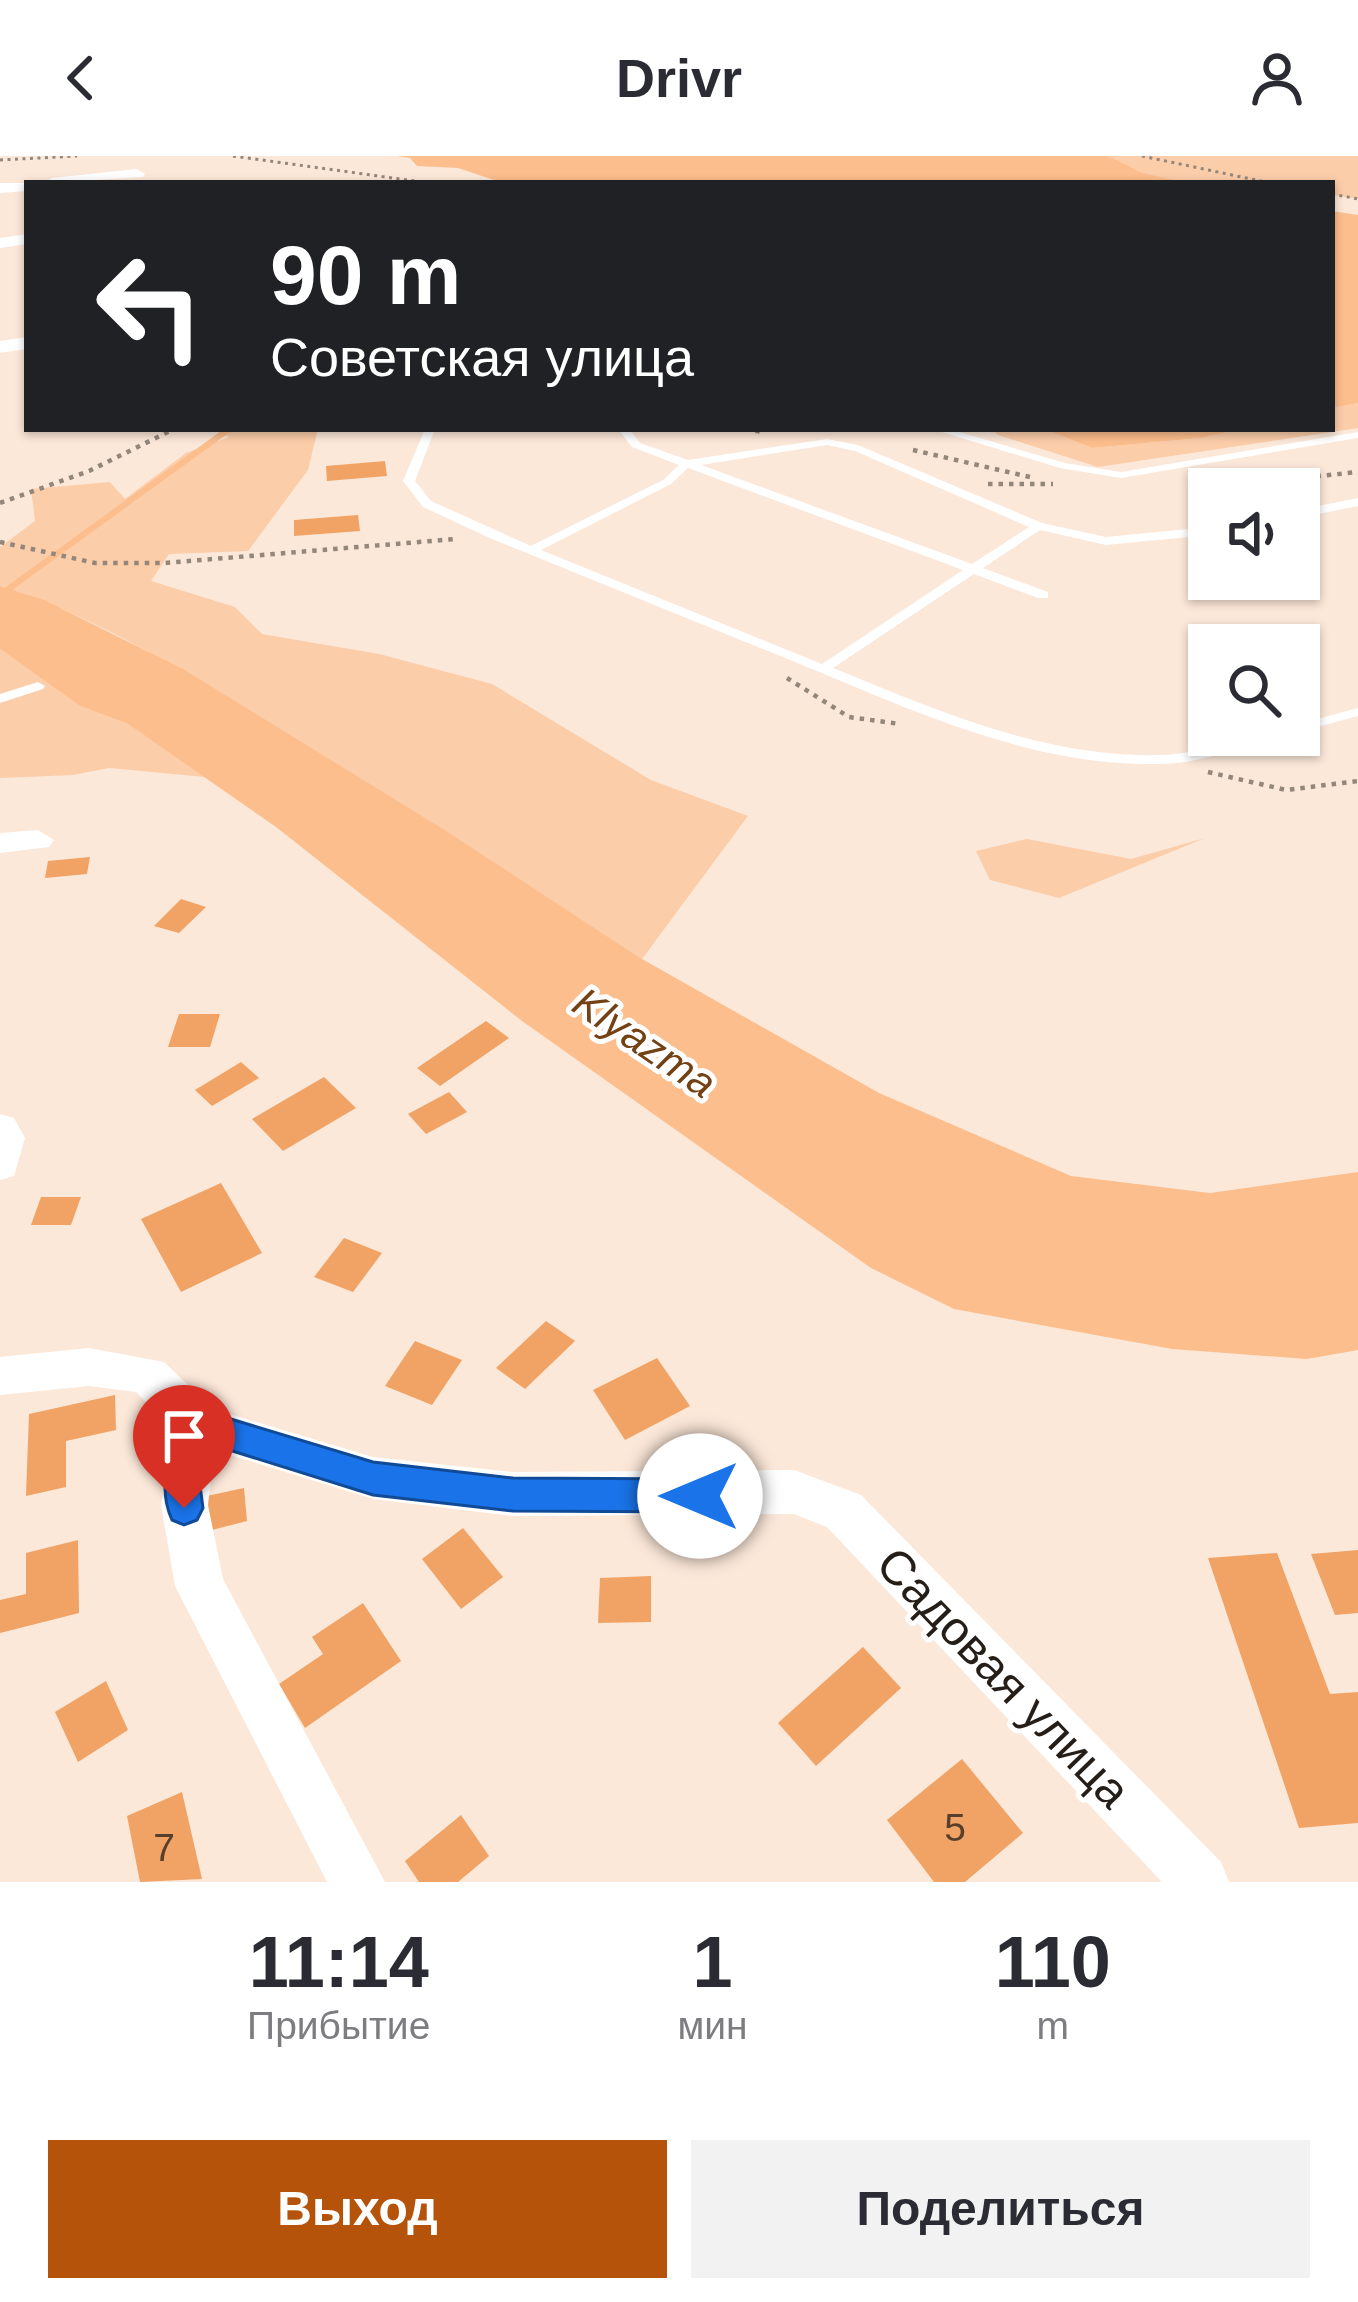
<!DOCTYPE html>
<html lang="ru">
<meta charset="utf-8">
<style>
:root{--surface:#fff;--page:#f2f2f3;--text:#2b2b33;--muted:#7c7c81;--accent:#b45309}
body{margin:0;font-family:Helvetica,sans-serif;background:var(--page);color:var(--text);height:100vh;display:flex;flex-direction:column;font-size:45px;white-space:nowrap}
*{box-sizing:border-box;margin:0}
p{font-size:39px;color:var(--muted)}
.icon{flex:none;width:66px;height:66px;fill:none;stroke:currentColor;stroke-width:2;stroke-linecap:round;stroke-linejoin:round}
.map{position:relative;height:1726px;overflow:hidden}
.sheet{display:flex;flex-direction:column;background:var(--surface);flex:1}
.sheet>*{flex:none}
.top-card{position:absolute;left:24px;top:24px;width:1311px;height:252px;border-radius:0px;box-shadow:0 3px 9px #0004;background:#202124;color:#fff;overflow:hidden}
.fabs{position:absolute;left:1188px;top:312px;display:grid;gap:24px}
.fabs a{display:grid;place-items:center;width:132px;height:132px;border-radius:0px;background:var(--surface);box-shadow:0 3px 9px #0004;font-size:60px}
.pin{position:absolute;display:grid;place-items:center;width:102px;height:102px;color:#fff;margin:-123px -51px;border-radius:50% 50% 50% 0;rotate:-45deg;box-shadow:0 0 12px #0007}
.pin .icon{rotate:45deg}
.me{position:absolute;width:132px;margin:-66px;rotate:270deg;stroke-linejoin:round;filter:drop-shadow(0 0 9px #0008)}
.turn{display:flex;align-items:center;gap:42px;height:252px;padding:0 48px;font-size:54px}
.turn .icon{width:156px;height:156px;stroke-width:2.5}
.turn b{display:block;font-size:84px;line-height:102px}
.eta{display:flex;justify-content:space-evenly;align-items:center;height:204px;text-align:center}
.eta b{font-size:72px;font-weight:700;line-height:84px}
.cta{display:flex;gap:24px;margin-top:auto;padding:24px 48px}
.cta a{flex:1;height:138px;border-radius:0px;background:var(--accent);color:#fff;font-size:48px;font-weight:700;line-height:138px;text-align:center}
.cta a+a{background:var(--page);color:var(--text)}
header{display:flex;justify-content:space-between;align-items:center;height:156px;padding:0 48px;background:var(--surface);font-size:54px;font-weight:700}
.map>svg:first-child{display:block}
.green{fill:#fccda9}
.water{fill:#fcbe8d}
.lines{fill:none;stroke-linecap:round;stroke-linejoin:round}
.stream{stroke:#fcbe8d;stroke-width:6}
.building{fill:#f0a365}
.path-far1{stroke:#93867b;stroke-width:3;stroke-dasharray:3 4.5;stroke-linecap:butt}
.path{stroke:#93867b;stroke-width:4.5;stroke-dasharray:4.5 6;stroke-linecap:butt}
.lane{fill:#fff;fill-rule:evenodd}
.street{fill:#fff;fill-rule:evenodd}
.route{fill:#1a73e8;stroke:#114b97;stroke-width:3}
.labels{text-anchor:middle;stroke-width:10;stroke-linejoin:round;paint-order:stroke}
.near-number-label{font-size:39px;fill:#583f2b}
.water-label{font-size:42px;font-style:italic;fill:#734113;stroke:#fff}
.near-street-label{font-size:48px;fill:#251e18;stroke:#fff}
</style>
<header><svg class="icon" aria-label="back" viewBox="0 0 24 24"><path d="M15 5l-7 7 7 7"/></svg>Drivr<svg class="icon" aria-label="person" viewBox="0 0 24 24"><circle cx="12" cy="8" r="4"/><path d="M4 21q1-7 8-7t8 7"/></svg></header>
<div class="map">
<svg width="1358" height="1726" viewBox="0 0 1358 1726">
<rect width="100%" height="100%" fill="#fce8d9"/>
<g class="green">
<path d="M1108 0H1358V43L1332 39V27C1274 27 1153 41 1108 0Z"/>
<polygon points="1358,247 1358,272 1098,311 998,279 992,273 1044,273 1092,292 1201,282 1242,273 1332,273 1332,252"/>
<path d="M212 273H318L308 314 248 395 169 398 151 425 235 451 262 478 379 498 492 528 651 624 748 660 642 803C524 726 406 650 285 577 193 521 103 463 0 430V391L35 365 31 333 110 326 125 343 186 297 229 281Z"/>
<polygon points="0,493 80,550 128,568 205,621 109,612 73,619 0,622"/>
<polygon points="1205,682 1059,742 990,724 976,695 1027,683 1131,703"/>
</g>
<g class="water">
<polygon points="397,0 1108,0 1142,17 1188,27 503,27 458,12 417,10 410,2"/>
<polygon points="1332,55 1358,59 1358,247 1332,252"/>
<polygon points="1044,273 1242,273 1201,282 1092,292"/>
<polygon points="0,430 44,444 183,513 443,673 642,803 879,937 1071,1020 1210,1037 1358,1016 1358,1194 1307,1203 1172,1193 954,1153 871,1112 522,865 276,671 128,568 80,550 0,493"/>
</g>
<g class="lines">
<polyline class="stream" points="0,439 229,273"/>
</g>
<g class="building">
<polygon points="385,305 387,320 327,325 326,310"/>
<polygon points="358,359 360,375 294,380 294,364"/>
<polygon points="90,701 87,718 45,722 48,705"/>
<polygon points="181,743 206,751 179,777 154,770"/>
<polygon points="179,858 220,858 210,891 168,891"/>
<polygon points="486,865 509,882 440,930 417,912"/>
<polygon points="241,906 259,922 212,950 195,934"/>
<polygon points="324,921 356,952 283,995 252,963"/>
<polygon points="449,936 467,956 426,978 408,958"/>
<polygon points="221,1027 262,1097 181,1136 141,1063"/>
<polygon points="41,1041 81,1041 71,1069 31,1069"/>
<polygon points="344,1082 382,1097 353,1136 314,1121"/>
<polygon points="546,1165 575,1185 525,1233 496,1212"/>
<polygon points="415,1185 462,1204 432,1249 385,1230"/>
<polygon points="657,1202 690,1250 625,1284 593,1234"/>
<polygon points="115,1239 116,1274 66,1285 66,1331 26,1340 29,1258"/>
<polygon points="244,1332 247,1365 204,1376 202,1341"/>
<polygon points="463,1372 503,1421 461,1453 422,1403"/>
<polygon points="78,1384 79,1457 0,1477 0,1444 26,1438 26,1397"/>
<polygon points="1358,1394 1358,1457 1335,1459 1311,1398"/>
<polygon points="1277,1397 1330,1538 1358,1536 1358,1667 1299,1672 1208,1402"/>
<polygon points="651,1420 651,1466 598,1467 600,1422"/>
<polygon points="363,1447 401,1505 305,1572 279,1528 323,1498 312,1481"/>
<polygon points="863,1491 901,1532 816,1610 778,1567"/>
<polygon points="106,1525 128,1574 78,1606 55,1556"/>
<polygon points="962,1603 1023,1677 965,1726 934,1726 887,1664"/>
<polygon points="182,1636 202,1723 140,1726 127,1660"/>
<polygon points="461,1659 489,1700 458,1726 419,1726 405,1705"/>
</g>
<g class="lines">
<g class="path-far1">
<polyline points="233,0 429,27"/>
<polyline points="1142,0 1270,27"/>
<polyline points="0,4 77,0"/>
<polyline points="1332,38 1358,43"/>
</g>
<g class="path">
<polyline points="745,273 763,276"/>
<polyline points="913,294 1034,322"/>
<polyline points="1222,322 1290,323 1358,316"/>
<polyline points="988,328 1053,328"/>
<polyline points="0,347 89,315 174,273"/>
<polyline points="0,386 95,407 165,407 455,383"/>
<polyline points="787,522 849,561 900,568"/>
<polyline points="1208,616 1286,634 1358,625"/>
</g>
<g class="lane">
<path d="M425 273H435L415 325 431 345 531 390 663 324 679 309 632 291 618 273H629L640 287 688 304 827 283 858 289 1042 367 1106 381 1209 371V379L1106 389 1040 374 983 412 1048 436V442H1038L974 418 833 512C939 555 1044 602 1160 599 1201 599 1237 579 1277 579L1275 582C1237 592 1199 608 1160 608 1031 611 912 554 795 506 694 465 593 424 492 383L423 351 403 325ZM827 289 855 295 1029 371 972 408 701 309ZM688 312 963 414 822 508 541 394 671 328Z"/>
<polygon points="932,273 949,273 1065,307 1121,316 1358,276 1358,282 1121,322 1060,312"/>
<polygon points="1358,342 1358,350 1299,362 1299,354"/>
<polygon points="1257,423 1271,423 1277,430 1266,433"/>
<polygon points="38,526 45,530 43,533 0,547 0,538"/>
<polygon points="1358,552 1358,560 1299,576 1299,568"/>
</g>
<g class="street">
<polygon points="137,13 145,18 143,21 44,27 52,22"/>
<polygon points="0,27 33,27 27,27 27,35 0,37"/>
<polygon points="27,78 27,88 0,92 0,82"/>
<polygon points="27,181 27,193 0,197 0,185"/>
<polygon points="38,674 54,684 49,691 0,697 0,677"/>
<polygon points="0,958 14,962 25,982 14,1020 0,1024"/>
<polygon points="89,1192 164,1206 213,1253 373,1301 513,1316 794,1314 861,1339 1221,1706 1229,1726 1162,1726 827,1371 794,1358 513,1360 373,1343 214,1294 208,1349 223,1423 385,1726 327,1726 175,1430 161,1349 174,1275 136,1236 89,1230 0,1239 0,1201"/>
</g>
</g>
<path class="route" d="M198 1253 373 1306 513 1322 700 1323 713 1328 718 1340 713 1351 700 1356 513 1355 373 1339 210 1288 199 1322 203 1352 197 1364 184 1369 172 1364C156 1329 170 1291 186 1258Z"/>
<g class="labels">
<g class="near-number-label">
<text x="955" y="1685">5</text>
<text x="164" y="1705">7</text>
</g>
<g class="water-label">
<text transform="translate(645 886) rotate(34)" y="15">Klyazma</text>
</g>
<g class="near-street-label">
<text transform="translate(1004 1521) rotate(46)" y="17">Садовая улица</text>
</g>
</g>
</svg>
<div class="fabs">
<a><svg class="icon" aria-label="sound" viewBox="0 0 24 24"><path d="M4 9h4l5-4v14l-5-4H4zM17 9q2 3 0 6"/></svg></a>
<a><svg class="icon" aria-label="search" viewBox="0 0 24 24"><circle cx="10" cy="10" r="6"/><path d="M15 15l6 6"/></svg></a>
</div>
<div class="pin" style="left:184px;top:1352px;background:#d93025"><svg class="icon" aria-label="arrive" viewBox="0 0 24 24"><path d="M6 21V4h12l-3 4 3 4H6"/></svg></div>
<svg class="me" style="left:700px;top:1340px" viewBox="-20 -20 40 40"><circle r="19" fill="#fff"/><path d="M0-13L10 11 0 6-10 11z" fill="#1a73e8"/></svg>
<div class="top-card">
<div class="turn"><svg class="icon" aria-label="left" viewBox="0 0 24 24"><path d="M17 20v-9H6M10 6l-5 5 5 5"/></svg><div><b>90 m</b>Советская улица</div></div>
</div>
</div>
<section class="sheet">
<div class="eta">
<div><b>11:14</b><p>Прибытие</p></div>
<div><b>1</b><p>мин</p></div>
<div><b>110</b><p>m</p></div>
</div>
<div class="cta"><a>Выход</a><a>Поделиться</a></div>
</section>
